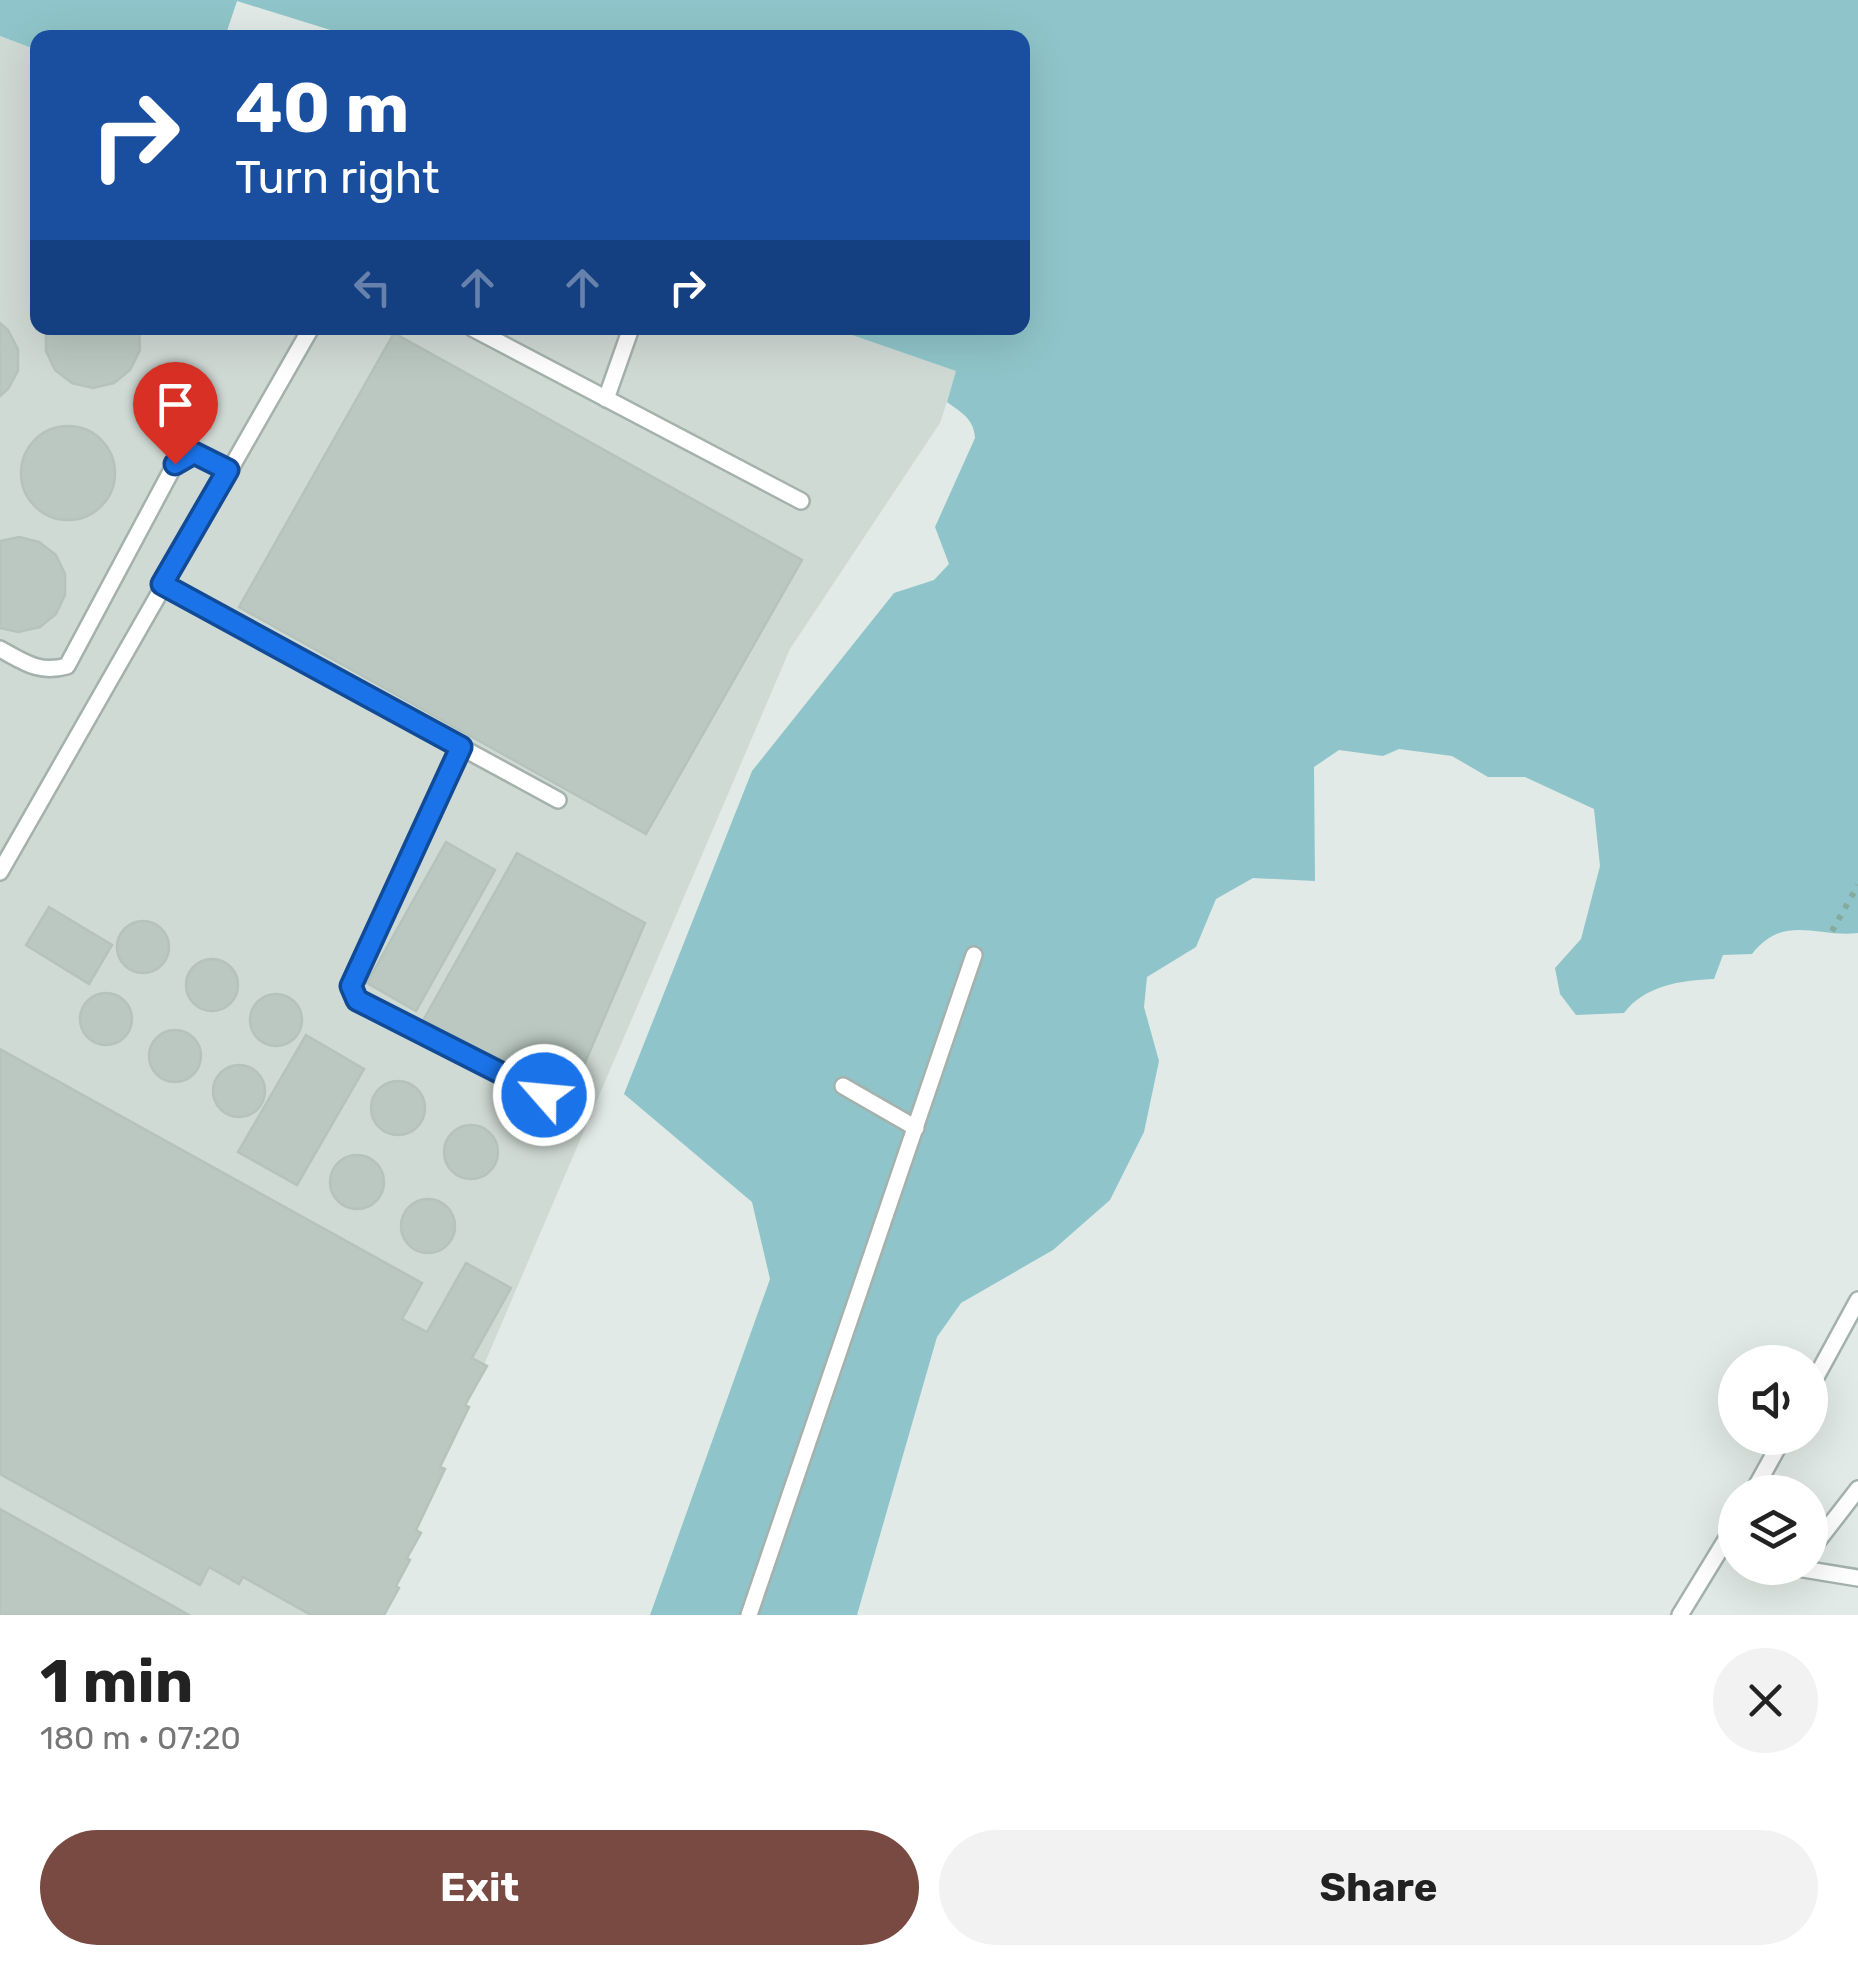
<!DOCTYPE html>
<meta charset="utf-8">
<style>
:root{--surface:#fff;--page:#f2f2f2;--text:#222;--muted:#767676;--accent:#794a41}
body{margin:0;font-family:Rubik,sans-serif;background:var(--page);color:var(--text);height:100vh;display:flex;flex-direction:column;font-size:38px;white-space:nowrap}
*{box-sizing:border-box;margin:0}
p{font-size:32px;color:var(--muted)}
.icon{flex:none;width:55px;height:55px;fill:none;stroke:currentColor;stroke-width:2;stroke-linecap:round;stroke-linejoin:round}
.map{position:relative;height:1615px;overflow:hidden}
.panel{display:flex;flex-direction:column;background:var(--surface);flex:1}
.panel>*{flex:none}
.guide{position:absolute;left:30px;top:30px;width:1000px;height:305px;border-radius:20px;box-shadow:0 10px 40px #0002;background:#1a4fa0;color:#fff;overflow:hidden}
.buttons{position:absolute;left:1718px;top:1345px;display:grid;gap:20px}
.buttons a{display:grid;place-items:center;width:110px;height:110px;border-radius:50%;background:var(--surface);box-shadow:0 10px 40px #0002;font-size:50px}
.pin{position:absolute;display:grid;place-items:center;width:85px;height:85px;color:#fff;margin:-102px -42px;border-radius:50% 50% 50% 0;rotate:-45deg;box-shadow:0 0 10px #0007}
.pin .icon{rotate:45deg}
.me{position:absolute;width:110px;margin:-55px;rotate:297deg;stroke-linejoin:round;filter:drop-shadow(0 0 8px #0008)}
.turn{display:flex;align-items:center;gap:35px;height:210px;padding:0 40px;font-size:45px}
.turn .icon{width:130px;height:130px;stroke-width:2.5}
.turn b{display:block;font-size:70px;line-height:85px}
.lanes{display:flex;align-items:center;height:95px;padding:0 40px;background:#0003;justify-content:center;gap:50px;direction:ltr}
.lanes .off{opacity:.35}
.round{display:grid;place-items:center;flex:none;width:105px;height:105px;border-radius:52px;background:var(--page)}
.summary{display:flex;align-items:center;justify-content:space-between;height:170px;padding:0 40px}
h1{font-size:60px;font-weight:700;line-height:75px}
.cta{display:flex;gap:20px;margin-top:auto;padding:20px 40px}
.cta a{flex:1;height:115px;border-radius:60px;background:var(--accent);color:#fff;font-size:40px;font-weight:700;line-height:115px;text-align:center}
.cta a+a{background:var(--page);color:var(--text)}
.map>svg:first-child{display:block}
.built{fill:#d0dad5}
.water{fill:#8fc5ca}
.pier{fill:#e1eae6}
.building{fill:#bac8c1;stroke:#b5c3bc;stroke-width:2.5}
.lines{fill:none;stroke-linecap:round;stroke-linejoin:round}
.service-casing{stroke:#a4b1ac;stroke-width:20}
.path{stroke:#85ab9c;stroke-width:6;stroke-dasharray:5 8;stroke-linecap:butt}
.service{stroke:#fff;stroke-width:15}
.route-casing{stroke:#114b97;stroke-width:25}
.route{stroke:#1a73e8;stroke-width:18}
</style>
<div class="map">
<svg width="1858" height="1615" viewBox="0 0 1858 1615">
<rect width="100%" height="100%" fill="#e1eae6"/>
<polygon class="built" points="0,36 37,50 38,328 832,328 957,371 940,423 790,649 377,1615 0,1615"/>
<path class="water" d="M0 0H1858V933C1818 938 1784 913 1752 954L1723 955 1714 979C1681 980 1644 986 1624 1013L1576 1015 1560 994 1555 968 1581 939 1600 866 1594 809 1525 777H1488L1452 756 1399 749 1383 756 1339 750 1314 767 1315 881 1253 878 1216 899 1196 947 1147 977 1144 1007 1159 1061 1144 1132 1110 1200 1053 1250 961 1303 937 1337 857 1615H650L770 1279 752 1202 624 1094 752 771 894 593 934 580 949 564 935 527 975 438C974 419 962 413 947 402L956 371 832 328H1022V38H38L37 50 0 36Z"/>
<polygon class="pier" points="237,1 353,37 225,37"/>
<g class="building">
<polygon points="0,323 8,330 18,349 18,371 8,389 0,396"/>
<polygon points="46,328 139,328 140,350 130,370 114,383 93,388 72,383 55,370 46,351"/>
<polygon points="394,333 802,560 646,834 239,607"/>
<circle cx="68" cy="473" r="47"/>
<polygon points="19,537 39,542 56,555 65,574 65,595 56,614 40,627 18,632 0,628 0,541"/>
<polygon points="446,842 495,870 416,1011 367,983"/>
<polygon points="517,853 645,923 562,1116 415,1035"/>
<polygon points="49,907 112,945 89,984 26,945"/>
<circle cx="143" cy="947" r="26"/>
<circle cx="212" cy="985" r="26"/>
<circle cx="106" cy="1019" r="26"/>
<circle cx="276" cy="1020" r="26"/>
<circle cx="175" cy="1056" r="26"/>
<polygon points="306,1035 364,1069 297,1185 238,1152"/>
<polygon points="0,1049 422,1283 402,1319 427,1332 466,1263 511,1288 472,1358 487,1366 465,1405 469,1407 440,1467 445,1469 416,1530 421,1533 407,1558 410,1560 396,1586 399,1588 384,1615 311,1615 243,1577 239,1584 209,1567 200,1585 0,1474"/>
<circle cx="239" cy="1091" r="26"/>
<circle cx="398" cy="1108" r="27"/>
<circle cx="471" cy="1152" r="27"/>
<circle cx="357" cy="1182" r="27"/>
<circle cx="428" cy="1226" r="27"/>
<polygon points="0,1509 189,1615 0,1615"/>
</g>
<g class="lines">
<defs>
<g id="service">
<polyline points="472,328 801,501"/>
<polyline points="606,399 631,328"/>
<polyline points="162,584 558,800"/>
<path d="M0 649C24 662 39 674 67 666L175 464 194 453 227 469"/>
<polyline points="461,747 351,986 357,999 544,1095"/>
<polyline points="0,872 311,328"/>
<polyline points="843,1086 916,1128"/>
<polyline points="1810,1388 1858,1300"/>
<polyline points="1753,1492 1783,1438"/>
<polyline points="1810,1551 1858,1489"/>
<polyline points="1797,1568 1858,1578"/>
<polyline points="749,1615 974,955"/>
<polyline points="1680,1615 1735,1525"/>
</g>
</defs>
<use href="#service" class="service-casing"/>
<polyline class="path" points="1832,931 1858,885"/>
<use href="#service" class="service"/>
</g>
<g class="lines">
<defs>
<polyline id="route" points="175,464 194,453 228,470 162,584 461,747 351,986 357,1000 544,1095"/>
</defs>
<use href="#route" class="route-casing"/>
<use href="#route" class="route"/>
</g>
</svg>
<div class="buttons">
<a><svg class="icon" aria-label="sound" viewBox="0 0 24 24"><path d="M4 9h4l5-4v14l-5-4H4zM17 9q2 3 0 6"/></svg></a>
<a><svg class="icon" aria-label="layers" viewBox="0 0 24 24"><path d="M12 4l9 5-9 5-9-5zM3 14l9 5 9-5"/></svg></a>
</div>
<div class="pin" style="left:175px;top:464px;background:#d93025"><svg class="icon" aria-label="arrive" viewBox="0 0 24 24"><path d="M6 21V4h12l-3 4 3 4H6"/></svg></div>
<svg class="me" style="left:544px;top:1095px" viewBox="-20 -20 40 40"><circle r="17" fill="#1a73e8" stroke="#fff" stroke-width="3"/><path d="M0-11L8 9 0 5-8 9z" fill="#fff"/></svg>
<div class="guide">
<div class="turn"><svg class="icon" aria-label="right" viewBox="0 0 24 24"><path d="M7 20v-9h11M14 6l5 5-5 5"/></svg><div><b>40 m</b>Turn right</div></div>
<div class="lanes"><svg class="icon off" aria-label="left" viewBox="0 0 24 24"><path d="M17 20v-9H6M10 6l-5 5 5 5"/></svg><svg class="icon off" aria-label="ahead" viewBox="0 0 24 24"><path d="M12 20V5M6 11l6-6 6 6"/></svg><svg class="icon off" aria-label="ahead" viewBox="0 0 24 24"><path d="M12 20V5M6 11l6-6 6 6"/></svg><svg class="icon" aria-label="right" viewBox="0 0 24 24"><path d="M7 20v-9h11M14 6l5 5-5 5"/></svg></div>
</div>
</div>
<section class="panel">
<div class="summary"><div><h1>1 min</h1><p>180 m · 07:20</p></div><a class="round"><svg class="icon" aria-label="close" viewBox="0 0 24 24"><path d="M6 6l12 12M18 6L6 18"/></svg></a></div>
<div class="cta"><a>Exit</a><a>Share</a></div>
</section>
